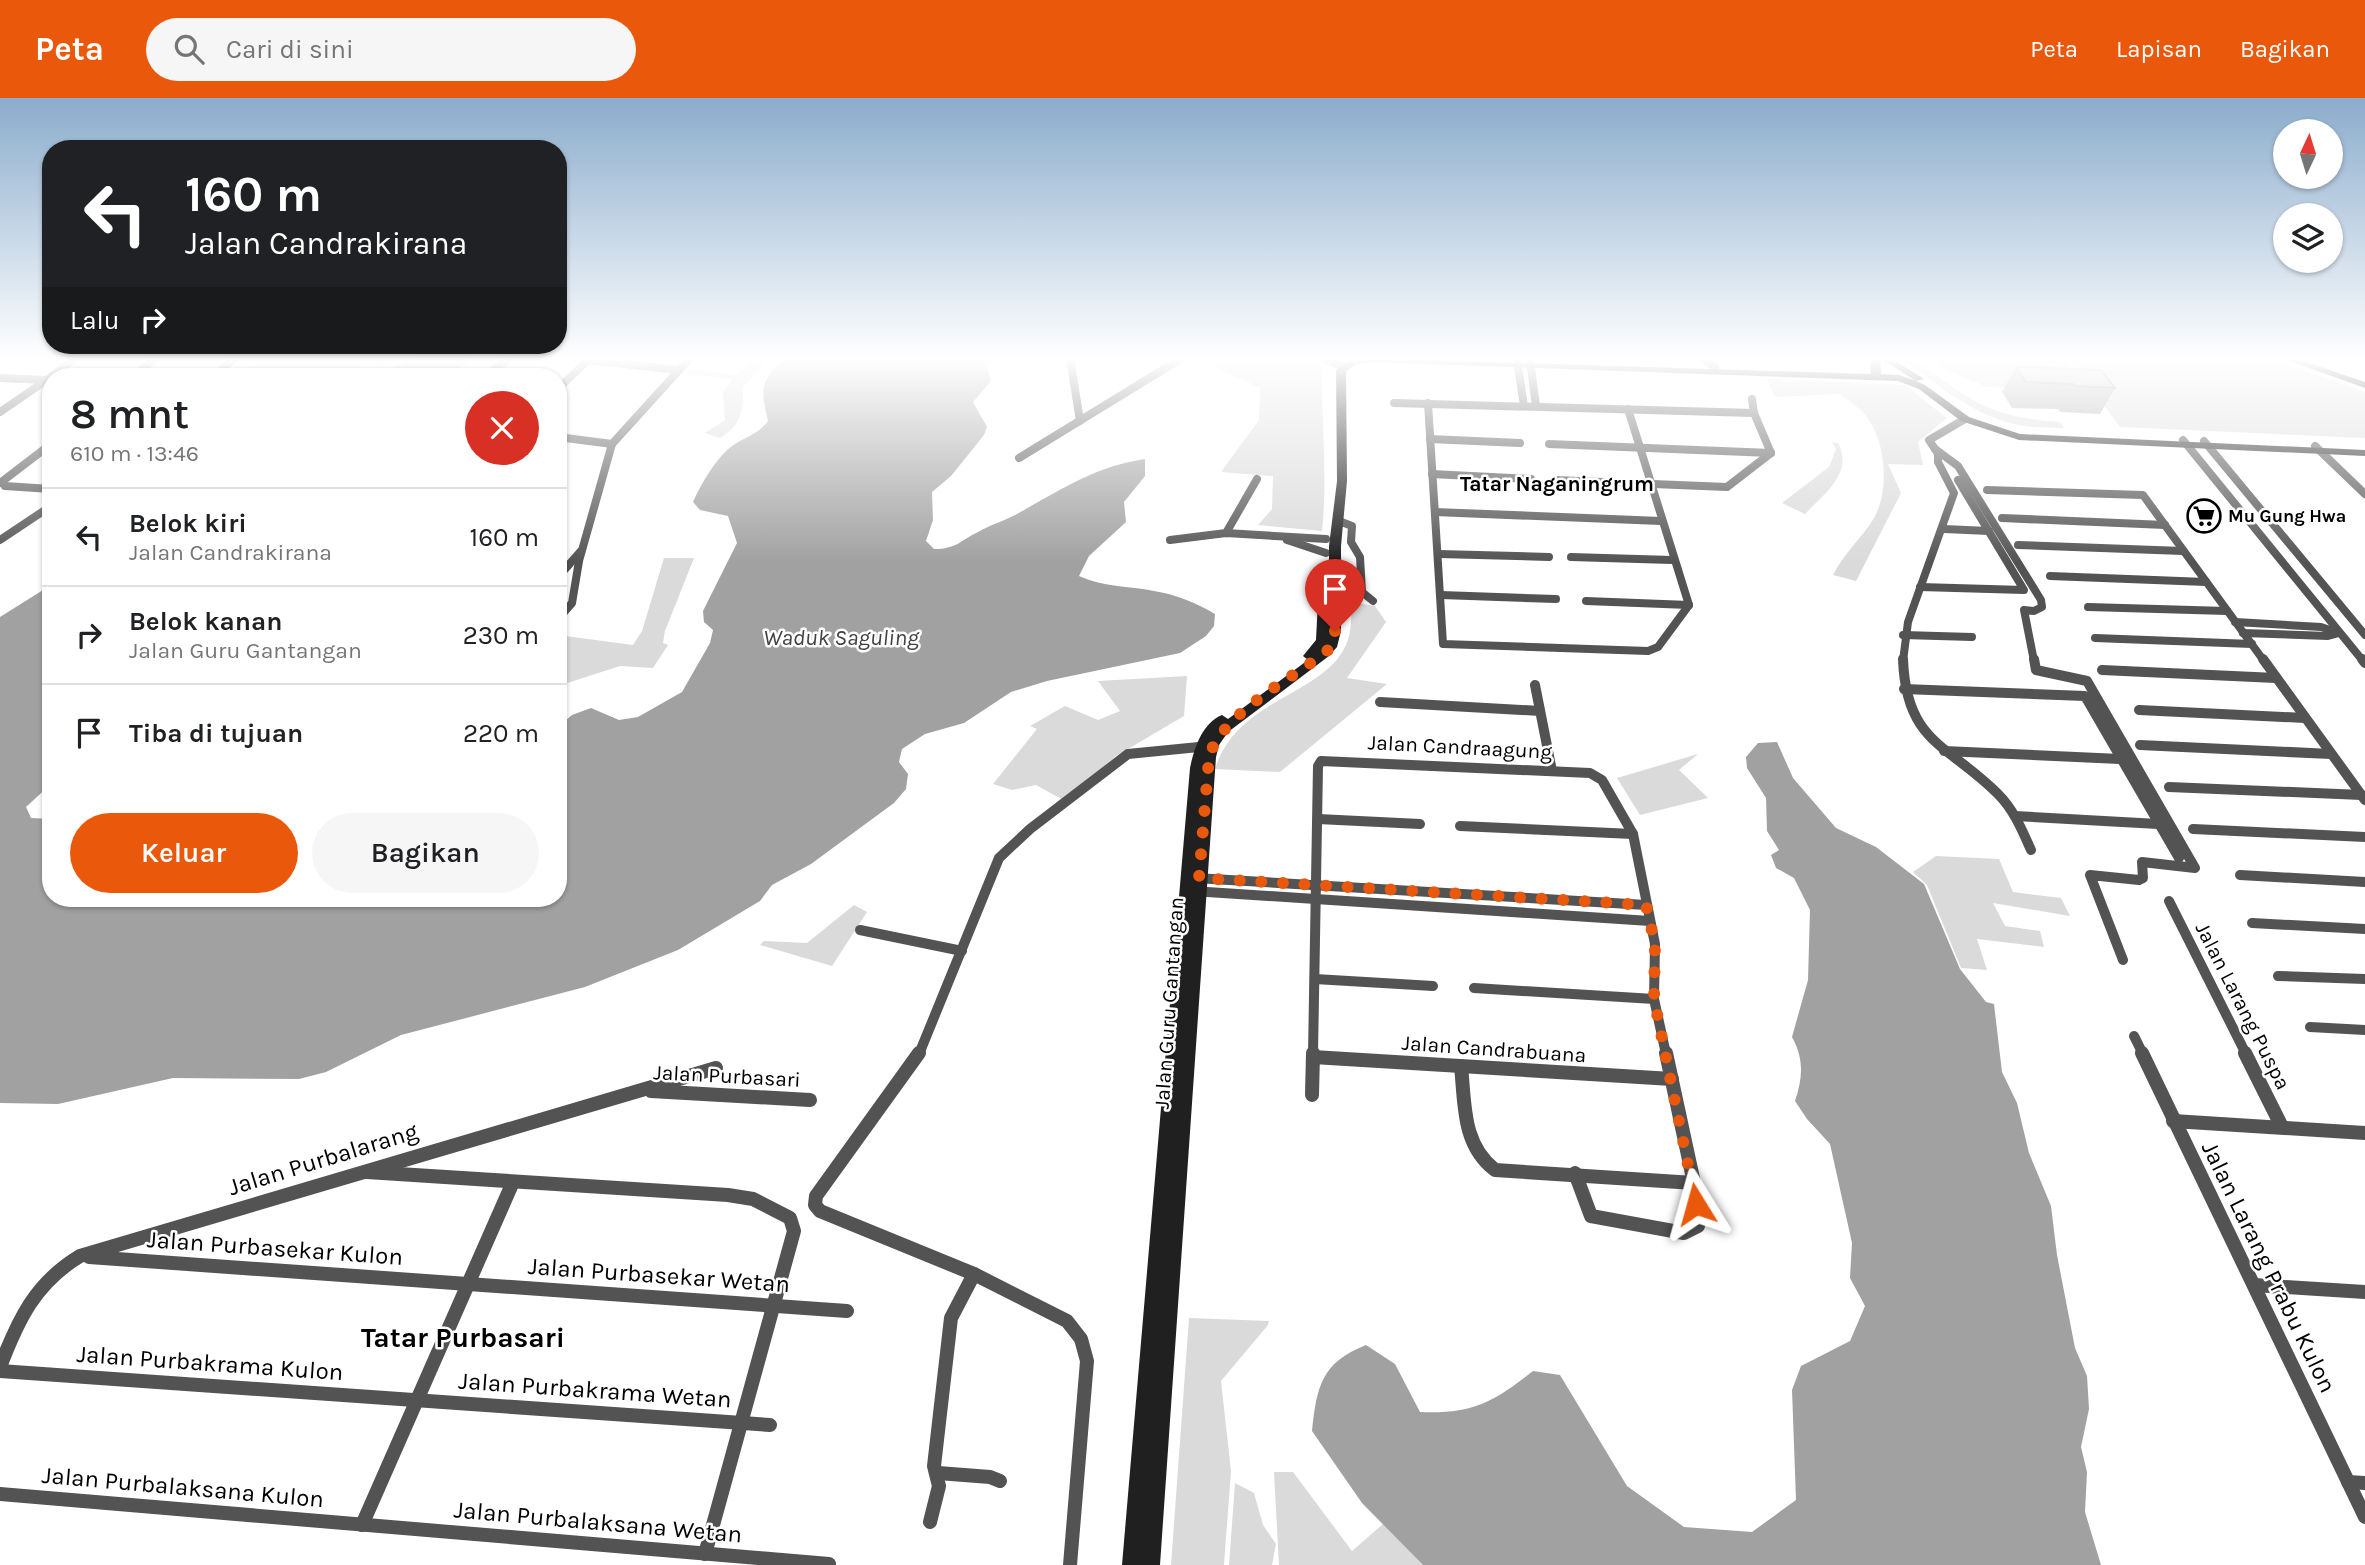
<!DOCTYPE html>
<html lang="id">
<meta charset="utf-8">
<style>
:root{--surface:#fff;--page:#f6f6f6;--text:#202124;--muted:#757577;--line:#e0e0e0;--accent:#ea580c}
body{margin:0;font-family:Karla,sans-serif;background:var(--page);color:var(--text);height:100vh;display:flex;flex-direction:column;font-size:26px;white-space:nowrap}
*{box-sizing:border-box;margin:0}
p{font-size:23px;color:var(--muted)}
.icon{flex:none;width:38px;height:38px;fill:none;stroke:currentColor;stroke-width:2;stroke-linecap:round;stroke-linejoin:round}
.map{position:relative;flex:1;overflow:hidden}
.side{position:absolute;left:42px;top:270px;width:525px;height:539px;display:flex;flex-direction:column;background:var(--surface);border-radius:28px;box-shadow:0 2px 5px #0004}
.side>*{flex:none}
.banner{position:absolute;left:42px;top:42px;width:525px;height:214px;border-radius:28px;box-shadow:0 2px 5px #0004;background:#202124;color:#fff;overflow:hidden}
.needle{width:46px;rotate:4deg}
.buttons{position:absolute;left:2273px;top:21px;display:grid;gap:14px}
.buttons a{display:grid;place-items:center;width:70px;height:70px;border-radius:50%;background:var(--surface);box-shadow:0 2px 5px #0004;font-size:35px}
.pin{position:absolute;display:grid;place-items:center;width:60px;height:60px;color:#fff;margin:-72px -30px;border-radius:50% 50% 50% 0;rotate:-45deg;box-shadow:0 0 7px #0007}
.pin .icon{rotate:45deg}
.me{position:absolute;width:77px;margin:-38px;rotate:352deg;stroke-linejoin:round;filter:drop-shadow(0 0 5px #0008)}
.turn{display:flex;align-items:center;gap:24px;height:147px;padding:0 28px;font-size:32px}
.turn .icon{width:91px;height:91px;stroke-width:2.5}
.turn b{display:block;font-size:49px;line-height:60px}
.then{display:flex;align-items:center;height:66px;padding:0 28px;background:#0003;gap:14px;font-size:26px}
.round{display:grid;place-items:center;flex:none;width:74px;height:74px;border-radius:37px;background:var(--page)}
.headline{display:flex;align-items:center;justify-content:space-between;height:119px;padding:0 28px}
h1{font-size:42px;font-weight:600;line-height:52px}
.button{display:flex;gap:14px;margin-top:auto;padding:14px 28px}
.button a{flex:1;height:80px;border-radius:42px;background:var(--accent);color:#fff;font-size:28px;font-weight:600;line-height:80px;text-align:center}
.button a+a{background:var(--page);color:var(--text)}
ul{padding:0;list-style:none}
li{display:flex;align-items:center;gap:21px;height:98px;padding:0 28px;border-top:2px solid var(--line)}
li div{flex:1}
li b{display:block;font-size:26px}
li em{font-style:normal}
header{display:flex;align-items:center;gap:42px;box-sizing:border-box;height:98px;padding:0 35px;background:var(--accent);color:#fff}
header strong{font-size:33px}
nav{display:flex;gap:38px;margin-inline-start:auto;font-size:24px}
.search{width:490px;height:63px;background:var(--page);display:flex;align-items:center;gap:18px;box-sizing:border-box;padding:0 24px;border-radius:38px;color:var(--muted);font-size:26px}
.map>svg:first-child{display:block}
.green{fill:#dadada}
.water{fill:#a1a1a1}
.lines{fill:none;stroke-linecap:round;stroke-linejoin:round}
.street-far2{stroke:#535353;stroke-width:8}
.street-far1{stroke:#535353;stroke-width:10}
.street{stroke:#535353;stroke-width:14}
.secondary{fill:#202020;fill-rule:evenodd}
.wall{fill:#a8a8a8}
.building{fill:#c3c3c3;stroke:#888;stroke-width:2}
.route{stroke:#ea580c;stroke-width:12;stroke-dasharray:0 21.6}
.labels{text-anchor:middle;stroke-width:5;stroke-linejoin:round;paint-order:stroke}
.far-poi-label{font-size:18px;font-weight:bold;fill:#000;stroke:#fff;text-anchor:start}
.far-quarter-label{font-size:21px;font-weight:bold;fill:#000;stroke:#fff}
.street-label{font-size:21px;fill:#000;stroke:#fff}
.water-label{font-size:23px;font-style:italic;fill:#424242;stroke:#fff}
.near-street-label{font-size:24px;fill:#000;stroke:#fff}
.near-quarter-label{font-size:28px;font-weight:bold;fill:#000;stroke:#fff}
</style>
<header>
<strong>Peta</strong>
<div class="search"><svg class="icon" aria-label="search" viewBox="0 0 24 24"><circle cx="10" cy="10" r="6"/><path d="M15 15l6 6"/></svg>Cari di sini</div>
<nav><a>Peta</a><a>Lapisan</a><a>Bagikan</a></nav>
</header>
<div class="map">
<svg width="2365" height="1467" viewBox="0 0 2365 1467">
<rect width="100%" height="100%" fill="#fff"/>
<g class="green">
<polygon points="282,260 406,260 326,278 245,276 249,269"/>
<path d="M752 260H771L743 289C744 311 741 328 720 340L705 335 725 322 723 294 733 281 686 276 691 271 737 277Z"/>
<path d="M1196 260H1309L1322 268C1321 323 1328 378 1322 433L1258 427 1272 411 1273 378 1221 374 1259 322 1260 290Z"/>
<path d="M1900 260H1912C1969 301 1986 319 2060 324L2064 330C2048 329 2030 330 2014 326 1971 316 1936 285 1900 260Z"/>
<polygon points="1929,260 2066,260 2085,285 2080,293 1987,289 1946,272"/>
<polygon points="2069,260 2267,260 2365,294 2365,340 2120,329"/>
<path d="M1767 281 1905 287 1947 320 1918 344 1923 367 1888 366 1901 395 1856 483 1833 477C1844 455 1862 440 1874 420 1890 392 1886 341 1865 317 1859 309 1848 303 1840 296L1775 299Z"/>
<path d="M1832 344 1838 345C1854 375 1824 396 1805 416L1782 405 1829 369 1836 351Z"/>
<polygon points="664,460 694,460 665,533 663,545 668,547 653,570 620,568 558,588 558,537 633,547 642,533"/>
<path d="M1352 504 1375 508 1386 524 1347 580 1387 586 1280 674 1215 671C1237 600 1323 598 1346 547 1352 534 1351 517 1352 504Z"/>
<polygon points="1187,578 1184,618 1116,658 1065,703 1036,687 1012,692 993,686 1037,631 1030,628 1065,608 1098,622 1120,613 1098,583"/>
<polygon points="1698,656 1679,672 1708,700 1640,717 1617,680"/>
<polygon points="1936,758 1999,761 2013,794 2061,800 2070,818 1993,805 2005,828 2040,833 2044,849 1977,841 1987,872 1961,870 1927,787 1913,774"/>
<polygon points="854,807 867,814 832,868 760,847 764,843 807,845"/>
<polygon points="1189,1220 1269,1223 1268,1227 1221,1283 1231,1373 1224,1467 1171,1467"/>
<polygon points="1274,1374 1293,1374 1352,1453 1383,1426 1423,1467 1279,1467"/>
<polygon points="1235,1385 1254,1395 1263,1427 1276,1446 1272,1467 1229,1467"/>
</g>
<g class="water">
<polygon points="417,260 472,260 450,278 353,278 391,270"/>
<path d="M787 260H992L987 269 991 283 973 304 987 329 984 337 951 378 932 394 933 422 926 443 934 451C957 451 959 443 978 434 990 427 1004 423 1017 416 1060 392 1096 368 1145 361V378L1124 404 1126 424 1089 458 1079 478C1102 489 1129 488 1154 493 1174 496 1197 505 1215 516L1214 528 1206 538 1180 555 1047 583 1011 594 964 625 925 636 902 651 899 664 908 676 906 691 894 705 811 766 772 787 760 803 678 852 585 889 401 937 326 974 299 981 173 980 58 1006 0 1005V519L51 487V686L26 709 31 720 51 721V800H558V629L572 617 591 610 619 622 638 619 682 594 710 545 713 532 704 524 703 513 737 445 728 418 700 412 693 404C701 386 713 366 727 352 740 340 757 338 768 323 760 290 760 281 787 260Z"/>
<path d="M1777 644 1793 680 1836 730 1876 749 1924 786 1960 871 1986 904 1994 906 2002 974 2017 1005 2029 1055 2051 1108 2057 1157 2075 1250 2087 1278 2089 1311 2081 1349 2087 1374 2085 1414 2101 1467H1423L1362 1405 1312 1333C1317 1288 1321 1265 1366 1247L1395 1266 1420 1314C1472 1316 1492 1305 1533 1273L1560 1277 1627 1388 1684 1429 1752 1434 1796 1402 1792 1292 1801 1268 1850 1243 1865 1208 1850 1180 1852 1145 1830 1046 1807 1021 1795 1003C1803 979 1804 961 1792 939L1808 882 1810 812 1794 780 1776 770 1771 757 1779 752 1767 733 1766 700 1747 670 1746 659 1758 645Z"/>
</g>
<g class="lines">
<g class="street-far2">
<polyline points="1070,260 1080,323"/>
<polyline points="1323,260 1344,269"/>
<polyline points="1702,260 1715,269"/>
<polyline points="588,262 679,272"/>
<polyline points="1517,262 1524,308"/>
<polyline points="1530,262 1536,308"/>
<polyline points="52,278 76,260"/>
<polyline points="133,278 156,260"/>
<polyline points="214,278 235,260"/>
<polyline points="485,278 510,260"/>
<polyline points="0,280 46,282"/>
<polyline points="558,291 590,260"/>
<polyline points="1394,305 1754,315"/>
<polyline points="1428,305 1443,546 1648,553 1658,549 1689,507 1628,311"/>
<polyline points="0,314 51,279"/>
<polyline points="558,339 612,346"/>
<polyline points="1430,341 1520,345"/>
<polyline points="2183,342 2363,563"/>
<polyline points="2204,343 2365,537"/>
<polyline points="1549,346 1771,355"/>
<polyline points="2315,348 2365,396"/>
<polyline points="1935,351 1958,368 2041,502 2042,509 2034,513 2024,512 2034,563"/>
<polyline points="1937,354 1929,342 1965,321"/>
<polyline points="1019,360 1182,260"/>
<polyline points="1432,376 1531,381"/>
<polyline points="1555,382 1727,389 1771,355 1754,315 1752,301"/>
<polyline points="0,385 51,346"/>
<polyline points="5,388 51,391"/>
<polyline points="1987,392 2143,397 2264,563"/>
<polyline points="1435,414 1661,423"/>
<polyline points="2002,420 2165,427"/>
<polyline points="1339,423 1352,428 1351,444 1360,459 1362,494 1373,503"/>
<polyline points="1944,431 1989,433"/>
<polyline points="1226,435 1257,381"/>
<polyline points="0,442 51,408"/>
<polyline points="1170,442 1226,435 1326,441"/>
<polyline points="1287,442 1326,455"/>
<polyline points="2018,447 2183,453"/>
<polyline points="1439,456 1549,459"/>
<polyline points="1571,459 1672,462"/>
<polyline points="2050,478 2206,484"/>
<polyline points="558,479 581,453"/>
<polyline points="1920,489 2024,492 1958,382"/>
<polyline points="1441,497 1556,501"/>
<polyline points="1586,503 1689,507"/>
<polyline points="2088,509 2227,513"/>
<polyline points="558,521 572,505 579,463 612,346 690,260"/>
<polyline points="2235,524 2321,529 2339,535"/>
<polyline points="2243,535 2328,538 2339,535"/>
<polyline points="1903,537 1972,539"/>
<polyline points="2095,540 2252,546"/>
<polyline points="1903,563 1908,524 1954,395 1938,364 1938,356"/>
</g>
<g class="street-far1">
<path d="M1903 561C1906 645 1948 646 1998 696 2014 712 2022 732 2031 752"/>
<polyline points="2034,561 2036,572 2087,583 2195,770 2142,764 2143,780 2139,782 2090,777 2123,862"/>
<polyline points="2263,561 2365,702"/>
<polyline points="2362,561 2365,565"/>
<polyline points="2102,572 2276,580"/>
<polyline points="1535,587 1552,673"/>
<polyline points="1904,591 2085,598 2179,760"/>
<polyline points="1380,604 1540,613"/>
<polyline points="2139,612 2305,620"/>
<polyline points="2140,647 2331,656"/>
<polyline points="1944,653 2120,661"/>
<polyline points="2169,689 2362,697"/>
<polyline points="2015,718 2158,726"/>
<polyline points="1318,721 1420,726"/>
<polyline points="1460,728 1633,736"/>
<polyline points="2193,731 2365,739"/>
<polyline points="2240,777 2365,784"/>
<polyline points="1195,780 1646,807"/>
<polyline points="1192,793 1650,823"/>
<polyline points="2169,803 2246,956"/>
<polyline points="2252,825 2365,831"/>
<polyline points="860,832 962,853"/>
<polyline points="2278,878 2365,881"/>
<polyline points="1315,881 1433,888"/>
<polyline points="1474,890 1654,901"/>
<polyline points="2310,929 2365,932"/>
<polyline points="2134,938 2143,956"/>
<polyline points="919,956 999,760 1030,731 1128,656 1209,648"/>
<polyline points="1313,956 1318,668 1321,663 1590,675 1602,682 1633,736 1655,846 1654,901 1666,956"/>
</g>
<g class="street">
<polyline points="919,955 816,1098 815,1107 820,1113 974,1176 1067,1223 1081,1241 1087,1263 1070,1467"/>
<polyline points="2142,955 2365,1419"/>
<polyline points="2245,955 2282,1029"/>
<polyline points="1313,959 1672,981"/>
<path d="M1461 968C1465 1006 1462 1047 1495 1072L1694 1085"/>
<polyline points="651,993 810,1002"/>
<polyline points="1312,997 1313,955"/>
<polyline points="2173,1023 2365,1035"/>
<polyline points="367,1074 728,1097 753,1101 790,1120 794,1133 705,1456"/>
<polyline points="1575,1075 1591,1118 1684,1135 1698,1128 1694,1085 1666,955"/>
<polyline points="89,1159 847,1213"/>
<polyline points="2254,1187 2365,1194"/>
<path d="M0 1269C18 1222 35 1185 80 1158L716 970"/>
<polyline points="0,1273 770,1327"/>
<polyline points="938,1375 990,1379 1000,1383"/>
<polyline points="2348,1384 2365,1385"/>
<polyline points="0,1396 829,1466"/>
<polyline points="930,1424 939,1388 934,1368 951,1220 974,1176"/>
<polyline points="362,1427 513,1084"/>
</g>
<g class="secondary">
<path d="M1363 260 1871 276 1870 260H1880L1881 276 1899 277 1916 283 1880 260H1891L1924 281 1916 283 1925 287 1969 319 2020 336 2365 352V358L2019 342 1961 323 1919 291 1898 283 1372 264 1357 266 1346 273 1347 383 1341 448V533L1337 549 1329 558 1228 634 1219 647 1216 659 1160 1467H1122L1190 670C1194 651 1202 625 1222 617L1228 621 1308 562 1303 558 1316 542 1319 482 1325 478 1329 480V448L1337 383 1336 272 1351 262Z"/>
<polygon points="2281,260 2294,260 2365,284 2365,290"/>
</g>
</g>
<polygon class="wall" points="2016,269 2115,290 2100,316 2060,314 2058,311 2012,310 2002,294"/>
<polygon class="building" points="2016,269 2101,272 2115,290 2075,288 2073,286 2026,284"/>
<linearGradient id="sky" x2="0" y2="1"><stop stop-color="#8baccc"/><stop offset="0.56" stop-color="#fff"/><stop offset="1" stop-color="#fff" stop-opacity="0"/></linearGradient>
<rect width="2365" height="465" fill="url(#sky)"/>
<g class="lines">
<path class="route" d="M1335 533 1331 549 1325 555C1290 581 1220 618 1209 659L1199 780 1646 807 1655 846 1654 901 1696 1106"/>
</g>
<defs>
<symbol id="supermarket-ring" viewBox="-11 -11 22 22"><circle r="9.5" fill="#fff" stroke="#000" stroke-width="1.5"/><path d="M-6-5.5h2.5l.6 2H6L4.5 2H-2.5L-4.4-4H-6ZM-1.5 3.2a1.3 1.3 0 1 0 .1 0ZM3 3.2a1.3 1.3 0 1 0 .1 0Z" fill="#000"/></symbol>
</defs>
<g fill-rule="evenodd">
<use href="#supermarket-ring" x="2185" y="399" width="38" height="38"/>
</g>
<g class="labels">
<g class="far-poi-label">
<text x="2228" y="424">Mu Gung Hwa</text>
</g>
<g class="far-quarter-label">
<text x="1557" y="393">Tatar Naganingrum</text>
</g>
<g class="street-label">
<text transform="translate(1460 649) rotate(3)" y="7">Jalan Candraagung</text>
<text transform="translate(1169 905) rotate(-86)" y="7">Jalan Guru Gantangan</text>
<text transform="translate(2243 908) rotate(63)" y="7">Jalan Larang Puspa</text>
<text transform="translate(1494 951) rotate(4)" y="7">Jalan Candrabuana</text>
<text transform="translate(727 978) rotate(3)" y="7">Jalan Purbasari</text>
</g>
<g class="water-label">
<text x="841" y="547">Waduk Saguling</text>
</g>
<g class="near-street-label">
<text transform="translate(323 1061) rotate(-17)" y="8">Jalan Purbalarang</text>
<text transform="translate(275 1150) rotate(4)" y="8">Jalan Purbasekar Kulon</text>
<text transform="translate(2269 1169) rotate(64)" y="8">Jalan Larang Prabu Kulon</text>
<text transform="translate(659 1177) rotate(4)" y="8">Jalan Purbasekar Wetan</text>
<text transform="translate(210 1265) rotate(4)" y="8">Jalan Purbakrama Kulon</text>
<text transform="translate(595 1292) rotate(4)" y="8">Jalan Purbakrama Wetan</text>
<text transform="translate(183 1389) rotate(5)" y="8">Jalan Purbalaksana Kulon</text>
<text transform="translate(598 1424) rotate(5)" y="8">Jalan Purbalaksana Wetan</text>
</g>
<g class="near-quarter-label">
<text x="463" y="1249">Tatar Purbasari</text>
</g>
</g>
</svg>
<div class="buttons">
<a><svg class="needle" viewBox="-14 -14 28 28"><path d="M0-13l5 13h-10z" fill="#e53935"/><path d="M0 13l5-13h-10z" fill="#757577"/></svg></a>
<a><svg class="icon" aria-label="layers" viewBox="0 0 24 24"><path d="M12 4l9 5-9 5-9-5zM3 14l9 5 9-5"/></svg></a>
</div>
<div class="pin" style="left:1335px;top:533px;background:#d93025"><svg class="icon" aria-label="arrive" viewBox="0 0 24 24"><path d="M6 21V4h12l-3 4 3 4H6"/></svg></div>
<svg class="me" style="left:1696px;top:1106px" viewBox="-20 -20 40 40"><path d="M0-17L14 15 0 8-14 15z" fill="#ea580c" stroke="#fff" stroke-width="4"/></svg>
<div class="banner">
<div class="turn"><svg class="icon" aria-label="left" viewBox="0 0 24 24"><path d="M17 20v-9H6M10 6l-5 5 5 5"/></svg><div><b>160 m</b>Jalan Candrakirana</div></div>
<div class="then">Lalu<svg class="icon" aria-label="right" viewBox="0 0 24 24"><path d="M7 20v-9h11M14 6l5 5-5 5"/></svg></div>
</div>
<section class="side">
<div class="headline"><div><h1>8 mnt</h1><p>610 m · 13:46</p></div><a class="round" style="background:#d93025;color:#fff"><svg class="icon" aria-label="close" viewBox="0 0 24 24"><path d="M6 6l12 12M18 6L6 18"/></svg></a></div>
<ul>
<li><svg class="icon" aria-label="left" viewBox="0 0 24 24"><path d="M17 20v-9H6M10 6l-5 5 5 5"/></svg><div><b>Belok kiri</b><p>Jalan Candrakirana</p></div><em>160 m</em></li>
<li><svg class="icon" aria-label="right" viewBox="0 0 24 24"><path d="M7 20v-9h11M14 6l5 5-5 5"/></svg><div><b>Belok kanan</b><p>Jalan Guru Gantangan</p></div><em>230 m</em></li>
<li><svg class="icon" aria-label="arrive" viewBox="0 0 24 24"><path d="M6 21V4h12l-3 4 3 4H6"/></svg><div><b>Tiba di tujuan</b></div><em>220 m</em></li>
</ul>
<div class="button"><a>Keluar</a><a>Bagikan</a></div>
</section>
</div>
